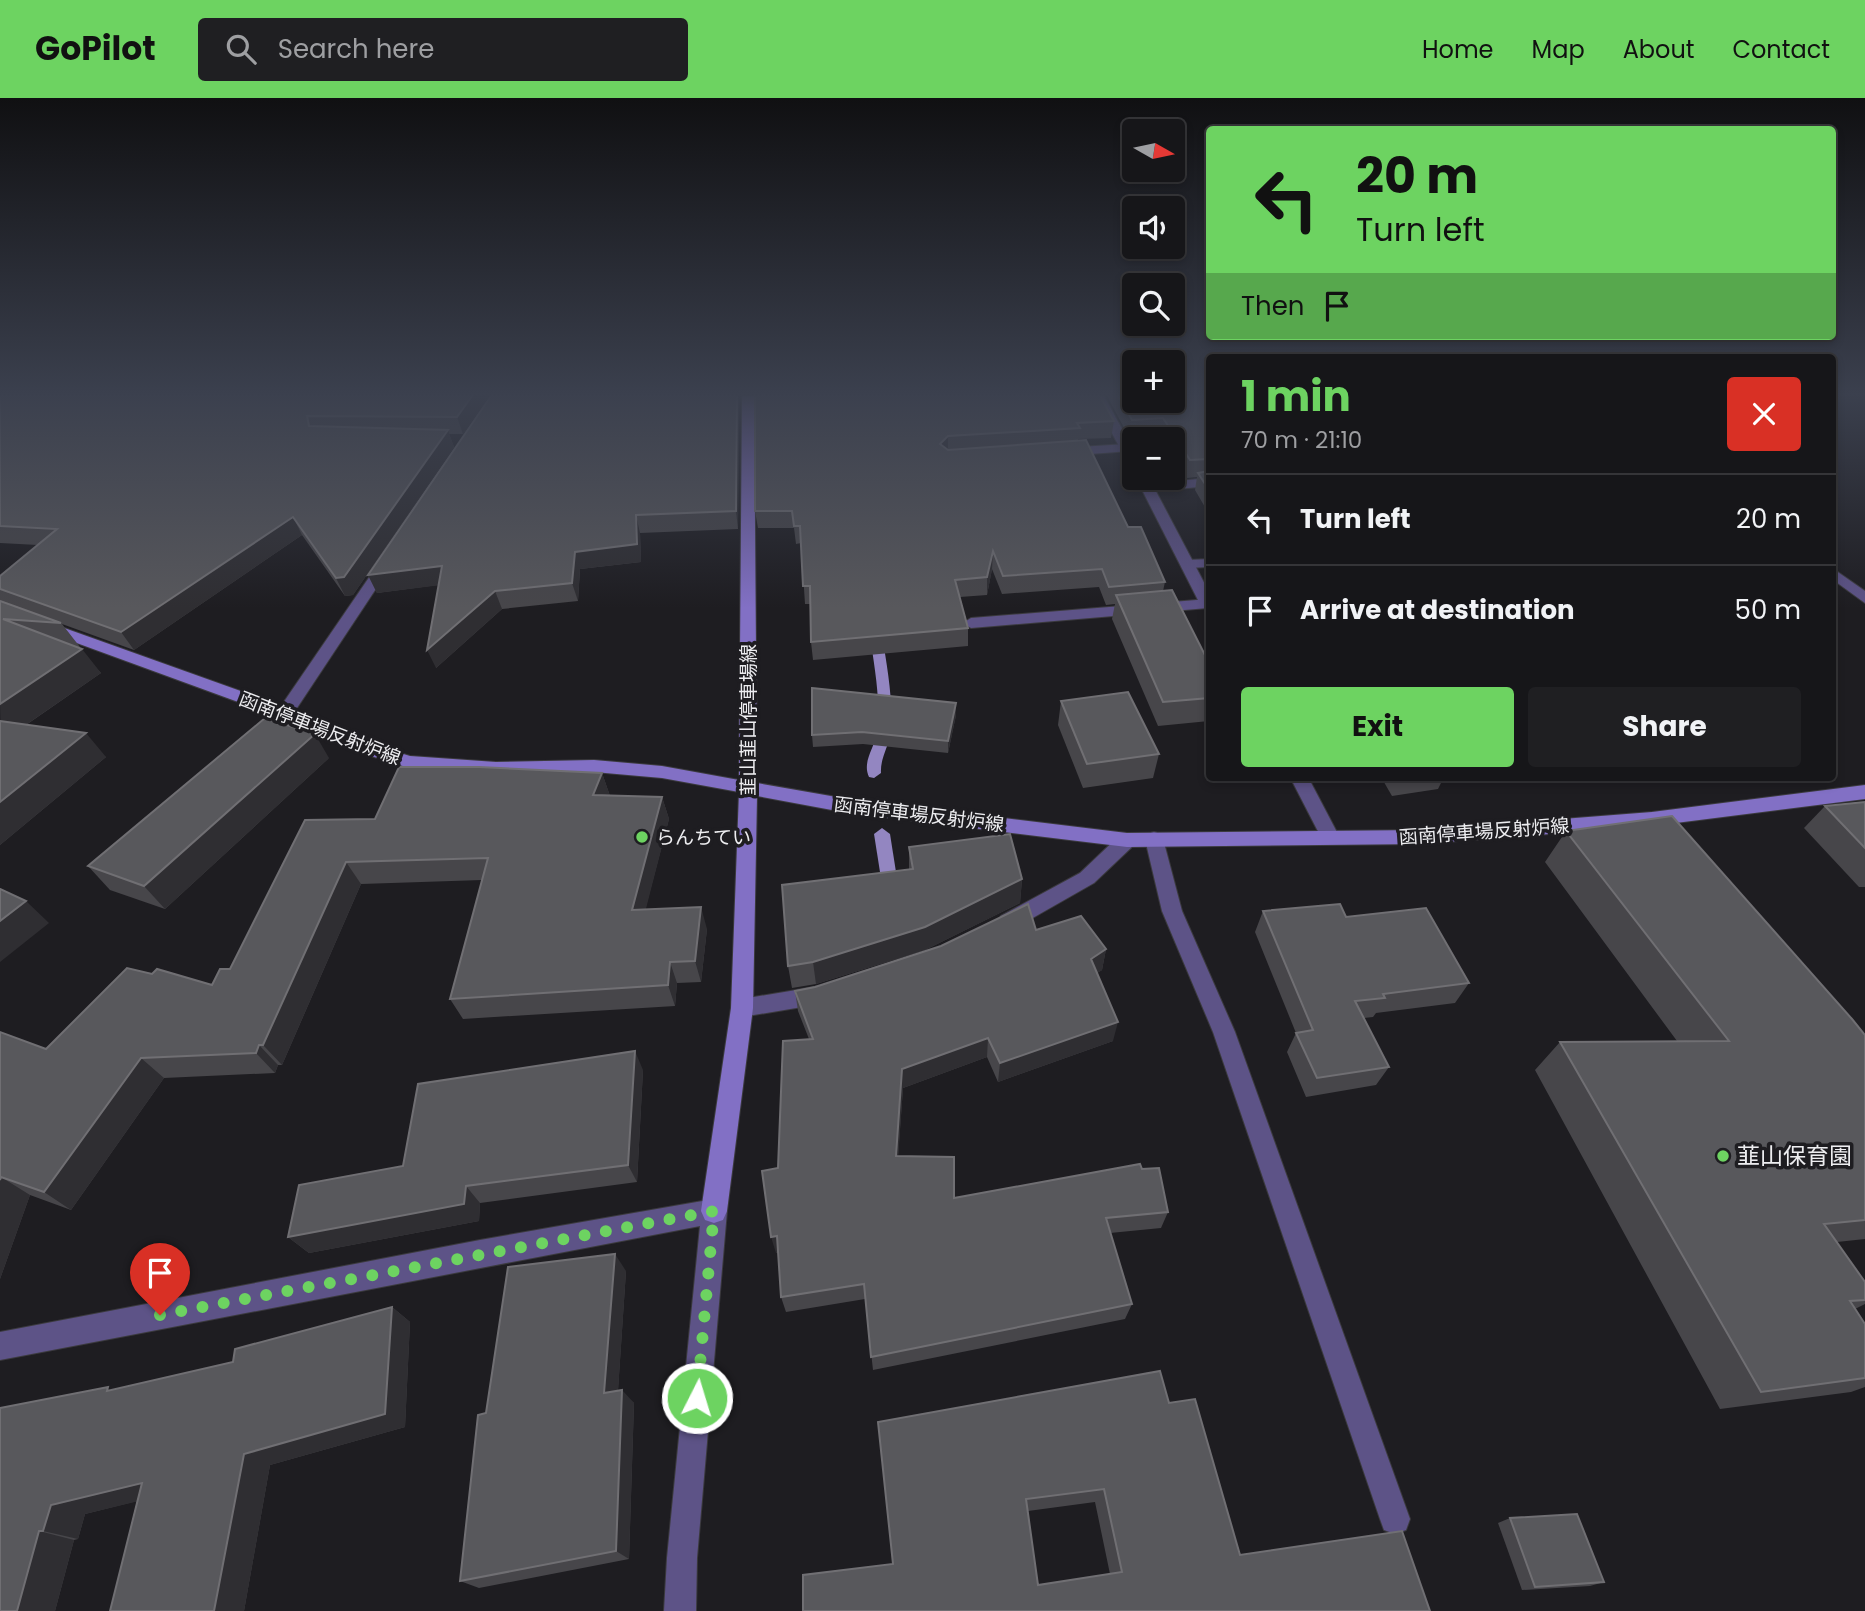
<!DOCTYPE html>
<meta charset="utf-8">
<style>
:root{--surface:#161619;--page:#1f1f22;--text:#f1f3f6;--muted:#9e9fa2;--line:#353538;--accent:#6dd361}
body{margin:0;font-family:Poppins,"Noto Sans JP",sans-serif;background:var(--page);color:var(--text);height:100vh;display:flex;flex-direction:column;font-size:26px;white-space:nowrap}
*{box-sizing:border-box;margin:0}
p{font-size:23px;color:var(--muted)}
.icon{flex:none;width:38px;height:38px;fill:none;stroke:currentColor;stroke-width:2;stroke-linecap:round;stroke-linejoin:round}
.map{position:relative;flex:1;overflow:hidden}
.drawer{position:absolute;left:1206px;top:256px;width:630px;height:427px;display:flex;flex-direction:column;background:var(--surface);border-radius:7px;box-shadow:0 4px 10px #0003,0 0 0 2px var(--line)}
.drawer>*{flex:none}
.top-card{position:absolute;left:1206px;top:28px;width:630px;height:214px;border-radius:7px;box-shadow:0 4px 10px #0003,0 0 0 2px var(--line);background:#6dd361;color:#111;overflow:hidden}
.needle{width:46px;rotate:99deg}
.controls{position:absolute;left:1122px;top:21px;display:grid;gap:14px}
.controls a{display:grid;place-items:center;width:63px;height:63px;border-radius:7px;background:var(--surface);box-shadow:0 4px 10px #0003,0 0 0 2px var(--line);font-size:35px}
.pin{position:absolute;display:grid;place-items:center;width:60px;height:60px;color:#fff;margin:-72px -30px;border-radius:50% 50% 50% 0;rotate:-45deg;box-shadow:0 0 7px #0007}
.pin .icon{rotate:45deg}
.me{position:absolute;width:77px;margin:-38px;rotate:5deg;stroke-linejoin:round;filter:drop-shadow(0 0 5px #0008)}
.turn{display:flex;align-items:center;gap:24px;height:147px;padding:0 35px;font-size:32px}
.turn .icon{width:91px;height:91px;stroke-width:2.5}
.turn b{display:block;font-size:49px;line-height:60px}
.then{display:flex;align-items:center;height:66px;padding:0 35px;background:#0003;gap:14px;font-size:26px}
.round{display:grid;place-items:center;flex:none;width:74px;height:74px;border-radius:7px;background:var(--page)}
.summary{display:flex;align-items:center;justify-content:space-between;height:119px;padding:0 35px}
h1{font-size:42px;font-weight:700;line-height:52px;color:var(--accent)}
.cta{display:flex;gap:14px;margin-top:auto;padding:14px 35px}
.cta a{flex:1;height:80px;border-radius:7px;background:var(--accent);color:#111;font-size:28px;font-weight:700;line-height:80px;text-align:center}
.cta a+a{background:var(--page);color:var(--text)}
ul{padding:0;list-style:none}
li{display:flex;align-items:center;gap:21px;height:91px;padding:0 35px;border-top:2px solid var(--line)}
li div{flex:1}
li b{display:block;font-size:26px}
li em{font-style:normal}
header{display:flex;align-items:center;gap:42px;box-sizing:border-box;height:98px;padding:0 35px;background:var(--accent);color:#111}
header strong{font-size:33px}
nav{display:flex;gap:38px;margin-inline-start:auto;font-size:24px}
.search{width:490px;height:63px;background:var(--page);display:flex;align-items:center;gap:18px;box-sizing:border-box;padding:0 24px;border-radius:7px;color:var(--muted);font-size:26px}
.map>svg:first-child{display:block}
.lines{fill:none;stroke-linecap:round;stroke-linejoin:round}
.stream{fill:#9386c1;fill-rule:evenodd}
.service-casing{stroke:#3b3a3e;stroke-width:2}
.minor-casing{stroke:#3b3a3e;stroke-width:2}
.tertiary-casing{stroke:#3b3a3e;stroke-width:2}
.secondary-casing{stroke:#3b3a3e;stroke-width:2}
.service{fill:#5d5387;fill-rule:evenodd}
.minor{fill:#5d5387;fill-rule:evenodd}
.tertiary{fill:#5d5387;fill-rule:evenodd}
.secondary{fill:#8270c5;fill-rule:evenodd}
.wall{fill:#47464a;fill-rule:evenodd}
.shaded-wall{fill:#2f2e32}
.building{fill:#58585c;stroke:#706f73;stroke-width:2;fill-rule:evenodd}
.route{stroke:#6dd361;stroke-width:12;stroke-dasharray:0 21.6}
.poi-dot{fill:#6dd361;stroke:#1e1d21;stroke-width:2.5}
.labels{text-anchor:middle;stroke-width:7;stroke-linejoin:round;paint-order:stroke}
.street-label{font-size:19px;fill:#ededf0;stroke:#1e1d21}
.poi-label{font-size:19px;fill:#ededf0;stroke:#1e1d21;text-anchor:start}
.near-poi-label{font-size:23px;fill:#ededf0;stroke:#1e1d21;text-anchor:start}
</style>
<header>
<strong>GoPilot</strong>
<div class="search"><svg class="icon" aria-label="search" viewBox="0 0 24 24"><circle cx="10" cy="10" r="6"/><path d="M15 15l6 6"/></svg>Search here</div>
<nav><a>Home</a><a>Map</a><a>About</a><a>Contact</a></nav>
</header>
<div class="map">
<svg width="1865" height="1513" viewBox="0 0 1865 1513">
<rect width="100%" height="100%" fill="#1e1d21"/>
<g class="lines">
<g class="stream">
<path d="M876 533 882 537C887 568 893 600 891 632 890 647 880 659 881 675L874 680 869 679C862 664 874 651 876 637 882 604 874 569 870 537Z"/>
<polygon points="882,730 890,736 899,793 897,797 885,797 883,793 874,736"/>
</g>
<defs>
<g id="service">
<polygon points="1126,346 1130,347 1130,353 1064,358 1058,354 1064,350"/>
<polygon points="1209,380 1209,388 1147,394 1140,390 1147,386"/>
<polygon points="1209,461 1209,469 1187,470 1180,466 1187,462"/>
<polygon points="1209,501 1208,510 971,530 963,525 971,520"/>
</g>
<g id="minor">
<polygon points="1092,298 1104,298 1134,353 1134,369 1128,365"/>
<polygon points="1136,380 1149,380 1209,494 1209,513 1201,508"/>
<polygon points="386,461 393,465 291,619 279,619 277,615 279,611 381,462"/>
<polygon points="1290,679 1308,679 1340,740 1338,745 1324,745"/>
<polygon points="1154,734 1161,736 1163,741 1182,813 1235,934 1410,1421 1406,1432 1395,1436 1384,1432 1380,1421 1213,934 1162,813 1145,741 1147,736"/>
<polygon points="1127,735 1134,737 1137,742 1134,747 1094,785 1015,830 1008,832 1001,830 998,824 1001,818 1080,775 1120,737"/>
<polygon points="820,888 828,891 831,897 828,903 820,906 742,919 734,917 731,910 734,903 742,901"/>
<polygon points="714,1101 723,1104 727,1113 697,1460 696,1513 664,1513 667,1460 700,1128 0,1262 0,1234 480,1142"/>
</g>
<polygon id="tertiary" points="1832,470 1865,493 1865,505 1832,481"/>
<polygon id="secondary" points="742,298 754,298 757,685 848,701 1127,735 1421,732 1652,714 1865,687 1865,701 1652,728 1421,746 1127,749 848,715 757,698 753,910 727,1113 723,1122 714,1125 705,1122 701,1113 731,910 739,694 662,680 594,674 496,676 409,670 352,652 279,619 0,517 0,507 291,611 364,644 410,658 496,664 594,662 662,668 739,682"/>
</defs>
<use href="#service" class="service-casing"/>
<use href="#minor" class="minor-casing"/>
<use href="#tertiary" class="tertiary-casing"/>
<use href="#secondary" class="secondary-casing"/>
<use href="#service" class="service"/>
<use href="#minor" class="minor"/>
<use href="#tertiary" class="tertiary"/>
<use href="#secondary" class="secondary"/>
</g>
<g class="wall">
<polygon points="0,298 489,298 463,336 449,336 454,349 353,497 345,498 302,437 134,552 62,526 80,549 76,549 101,575 26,627 106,659 0,747 2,504 0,502 0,478 38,447 0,445"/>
<polygon points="491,298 739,298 738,431 640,435 641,464 580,471 578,503 502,511 436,570 438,487 377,495 368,477"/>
<polygon points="755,298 1114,323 1111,340 1078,341 1078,342 1128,429 1165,484 1163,493 1209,600 1209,623 1158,628 1112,521 1115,506 1106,507 1099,489 1002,496 992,471 987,497 960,499 968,530 968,548 813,562 811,544 810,506 805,506 801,445 796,446 794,430 758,430 755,413"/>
<polygon points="1107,298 1209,298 1209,416 1195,392 1197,379 1187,380 1172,357 1172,341 1163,341 1160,337 1129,339"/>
<polygon points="1061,603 1159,656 1153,680 1083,690 1058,627"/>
<polygon points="956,617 948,655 863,646 813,649 812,637"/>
<polygon points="329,660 165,811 110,792 88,768"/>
<polygon points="602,675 610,698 662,699 669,721 645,812 707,831 701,884 677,885 675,908 463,921 450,901 482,782 361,786 282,967 278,967 275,975 164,980 71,1112 30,1097 0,1181 0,934 46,951 152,876 212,887 230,871 375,721"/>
<polygon points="1381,679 1444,679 1438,691 1392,698"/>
<polygon points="1865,704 1865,789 1859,789 1804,730 1825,708"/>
<polygon points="1566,733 1865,937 1865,1141 1837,1144 1865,1184 1865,1206 1855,1211 1865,1226 1865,1289 1851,1294 1720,1311 1535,972 1560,944 1677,943 1545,764"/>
<polygon points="909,749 1022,781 1020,805 925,852 816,886 792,890 788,868 909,771"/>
<polygon points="1263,813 1346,819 1469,885 1455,905 1376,915 1373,919 1364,920 1389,969 1376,987 1306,999 1287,954 1296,935 1255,834"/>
<polygon points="1036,832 1106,851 1102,872 1097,875 1113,943 998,984 987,959 903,990 898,1058 954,1100 1168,1114 1161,1130 1110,1135 1132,1206 1125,1221 873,1272 865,1201 786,1214 781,1199 778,1155 776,1155 778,1070 809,941 798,913 795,893 815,889"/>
<polygon points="643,972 637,1084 480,1105 479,1123 309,1155 288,1139 403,1068"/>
<polygon points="626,1173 618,1292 634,1305 629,1461 479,1490 460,1483 486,1315"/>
<polygon points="392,1209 410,1224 405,1329 270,1367 244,1513 110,1513 137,1403 85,1416 78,1441 74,1442 55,1513 0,1310 114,1292 233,1264"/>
<path d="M1169 1305 1240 1457 1430 1513H803L893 1466ZM1095 1404 1110 1476 1038 1487 1028 1413Z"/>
<polygon points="1510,1420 1604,1484 1590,1488 1522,1492 1498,1425"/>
</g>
<g class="shaded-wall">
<polygon points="472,298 489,298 463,336 457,319"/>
<polygon points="737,298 739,298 738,431 736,413"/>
<polygon points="448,332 454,349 353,497 345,498 336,480"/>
<polygon points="948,338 948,355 940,346"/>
<polygon points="636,417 640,435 641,464 580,471 578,503 572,485 575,454"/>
<polygon points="293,419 302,437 134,552 121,534"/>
<polygon points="993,453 992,471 987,497 987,479"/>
<polygon points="442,468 449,486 377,495 368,477"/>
<polygon points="495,493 502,511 436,570 427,552"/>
<polygon points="82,551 101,575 1,644 0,606"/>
<polygon points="956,605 956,617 948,655 948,643"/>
<polygon points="86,635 106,659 0,747 0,704"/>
<polygon points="315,636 329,660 165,811 144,788"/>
<polygon points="602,675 610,698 593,697"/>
<polygon points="662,699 669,721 640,834 632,812"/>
<polygon points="346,764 361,786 282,967 263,947"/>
<polygon points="1022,781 1020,805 925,852 816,886 813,864"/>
<polygon points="26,803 49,825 0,864 0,823"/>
<polygon points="701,809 707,831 701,884 695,863"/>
<polygon points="1106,851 1102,872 1087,882 1091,861"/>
<polygon points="670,864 677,885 675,908 668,887"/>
<polygon points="1118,924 1113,943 998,984 1000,965"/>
<polygon points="988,940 987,959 903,990 897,1076 896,1058 902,971"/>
<polygon points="259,947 278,967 275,975 256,955"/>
<polygon points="635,953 643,972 637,1084 628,1067"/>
<polygon points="141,960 164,980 71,1112 44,1094"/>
<polygon points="1,1079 30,1097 0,1181 0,1082"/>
<polygon points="466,1088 480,1105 479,1123 309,1155 288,1139"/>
<polygon points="777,1138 782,1154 776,1155 771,1139"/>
<polygon points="615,1156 626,1173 617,1308 604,1295"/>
<polygon points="392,1209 410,1224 405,1329 270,1367 244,1513 214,1513 244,1356"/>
<polygon points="622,1292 634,1305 629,1461 616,1453"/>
<polygon points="142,1385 172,1395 85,1416 78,1441 43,1433 51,1407"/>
<polygon points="39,1433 74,1442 55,1513 17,1513"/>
</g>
<g class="building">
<polygon points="0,298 472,298 457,319 307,318 309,328 448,332 344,479 336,480 293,419 121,534 0,491 0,478 57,431 0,428"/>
<polygon points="491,298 737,298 736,413 636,417 637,446 575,454 572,485 495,493 427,552 442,468 368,477"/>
<polygon points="755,298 1100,298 1114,323 1077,325 1080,330 948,338 940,346 948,352 1086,342 1128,429 1141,429 1165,484 1109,489 1102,471 1003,478 993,453 987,479 955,482 968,530 811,544 810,488 803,488 800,428 794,428 792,413 755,413"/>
<polygon points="1118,298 1134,298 1134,303 1172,303 1172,298 1209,298 1209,361 1190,362 1163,320 1132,322"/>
<polygon points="1209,373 1209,392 1198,375"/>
<polygon points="1172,492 1209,565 1209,600 1163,604 1116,497"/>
<polygon points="0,503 61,525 3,521 82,551 0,606"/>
<polygon points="812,590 956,605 948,643 862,634 812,637"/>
<polygon points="1128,594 1159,656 1087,666 1061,603"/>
<polygon points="265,620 315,636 144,788 88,768"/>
<polygon points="0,623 86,635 0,704"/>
<polygon points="399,669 479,669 602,675 593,697 662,699 632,812 701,809 695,863 670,864 668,887 450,901 488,760 346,764 263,947 259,947 256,955 141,960 44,1094 1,1079 0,1082 0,934 46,951 127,870 152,876 157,871 212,887 220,871 230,871 305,722 375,721"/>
<polygon points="1865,704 1865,750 1825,708"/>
<polygon points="1672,718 1852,921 1865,937 1865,1122 1824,1126 1865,1184 1865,1202 1850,1203 1865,1226 1865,1280 1761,1294 1560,944 1729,943 1566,733"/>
<polygon points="1010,736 1022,781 925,829 813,864 788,868 782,787 913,771 909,749"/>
<polygon points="0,791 26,803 0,823"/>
<polygon points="1028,806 1036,832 1081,818 1106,851 1091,861 1118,924 1000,965 988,940 902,971 896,1058 954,1059 954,1100 1140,1066 1142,1071 1159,1070 1168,1114 1106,1120 1132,1206 871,1259 864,1186 781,1199 777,1138 771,1139 762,1073 778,1070 783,943 813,941 795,893 815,889 941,848"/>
<polygon points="1340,806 1346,819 1426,810 1469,885 1383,896 1385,900 1355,903 1389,969 1317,980 1296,935 1313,932 1263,813"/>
<polygon points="635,953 628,1067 466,1088 464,1106 288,1139 299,1087 403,1068 418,986"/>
<polygon points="615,1156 604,1295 622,1292 616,1453 460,1483 478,1317 486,1315 508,1169"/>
<polygon points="392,1209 385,1316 244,1356 214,1513 110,1513 142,1385 51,1407 43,1433 39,1433 17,1513 0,1513 0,1310 108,1289 107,1293 233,1264 235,1251"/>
<path d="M1160 1273 1169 1305 1195 1301 1240 1457 1402 1433 1430 1513H803V1477L893 1466 878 1324ZM1104 1391 1122 1474 1038 1487 1026 1401Z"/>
<polygon points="1577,1416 1604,1484 1535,1489 1510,1420"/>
</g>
<linearGradient id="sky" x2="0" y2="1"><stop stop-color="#101012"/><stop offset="0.58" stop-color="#3b404e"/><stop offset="1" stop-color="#3b404e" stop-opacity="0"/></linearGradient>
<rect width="1865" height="510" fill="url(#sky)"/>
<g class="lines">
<polyline class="route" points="160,1217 714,1113 697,1300"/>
</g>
<g class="poi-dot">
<circle cx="642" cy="739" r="7"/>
<circle cx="1723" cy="1058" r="7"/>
</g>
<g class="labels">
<g class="street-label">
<text transform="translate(748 622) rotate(-90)" y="7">韮山韮山停車場線</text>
<text transform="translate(320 630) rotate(21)" y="7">函南停車場反射炉線</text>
<text transform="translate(919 716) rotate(7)" y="7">函南停車場反射炉線</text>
<text transform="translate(1484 733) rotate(-4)" y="7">函南停車場反射炉線</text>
</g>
<g class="poi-label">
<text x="656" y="746">らんちてい</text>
</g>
<g class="near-poi-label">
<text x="1737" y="1066">韮山保育園</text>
</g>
</g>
</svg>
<div class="controls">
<a><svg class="needle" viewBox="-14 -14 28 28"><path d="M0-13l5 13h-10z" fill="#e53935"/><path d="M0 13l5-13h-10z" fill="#9e9fa2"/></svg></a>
<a><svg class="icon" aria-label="sound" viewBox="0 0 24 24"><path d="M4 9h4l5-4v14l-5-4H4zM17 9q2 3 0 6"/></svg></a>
<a><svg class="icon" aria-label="search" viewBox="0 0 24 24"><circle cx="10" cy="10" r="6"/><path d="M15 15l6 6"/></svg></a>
<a>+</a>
<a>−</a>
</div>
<div class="pin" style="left:160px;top:1217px;background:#d93025"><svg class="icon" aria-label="arrive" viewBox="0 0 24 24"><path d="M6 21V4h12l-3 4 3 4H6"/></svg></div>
<svg class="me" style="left:697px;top:1300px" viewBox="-20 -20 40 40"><circle r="17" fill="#6dd361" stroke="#fff" stroke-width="3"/><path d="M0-11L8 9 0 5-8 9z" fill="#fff"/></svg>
<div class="top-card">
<div class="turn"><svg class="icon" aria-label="left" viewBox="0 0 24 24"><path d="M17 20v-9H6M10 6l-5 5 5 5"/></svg><div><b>20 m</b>Turn left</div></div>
<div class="then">Then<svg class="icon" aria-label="arrive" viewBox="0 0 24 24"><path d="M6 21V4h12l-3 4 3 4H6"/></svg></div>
</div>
<section class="drawer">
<div class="summary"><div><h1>1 min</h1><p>70 m · 21:10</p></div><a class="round" style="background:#d93025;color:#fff"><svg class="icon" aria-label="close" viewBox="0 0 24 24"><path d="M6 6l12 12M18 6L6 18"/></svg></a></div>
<ul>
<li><svg class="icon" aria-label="left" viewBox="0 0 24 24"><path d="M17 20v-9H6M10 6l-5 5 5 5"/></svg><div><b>Turn left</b></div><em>20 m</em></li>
<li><svg class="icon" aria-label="arrive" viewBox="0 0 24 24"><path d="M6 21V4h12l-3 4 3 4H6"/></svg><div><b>Arrive at destination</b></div><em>50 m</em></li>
</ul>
<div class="cta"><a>Exit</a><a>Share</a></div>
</section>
</div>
